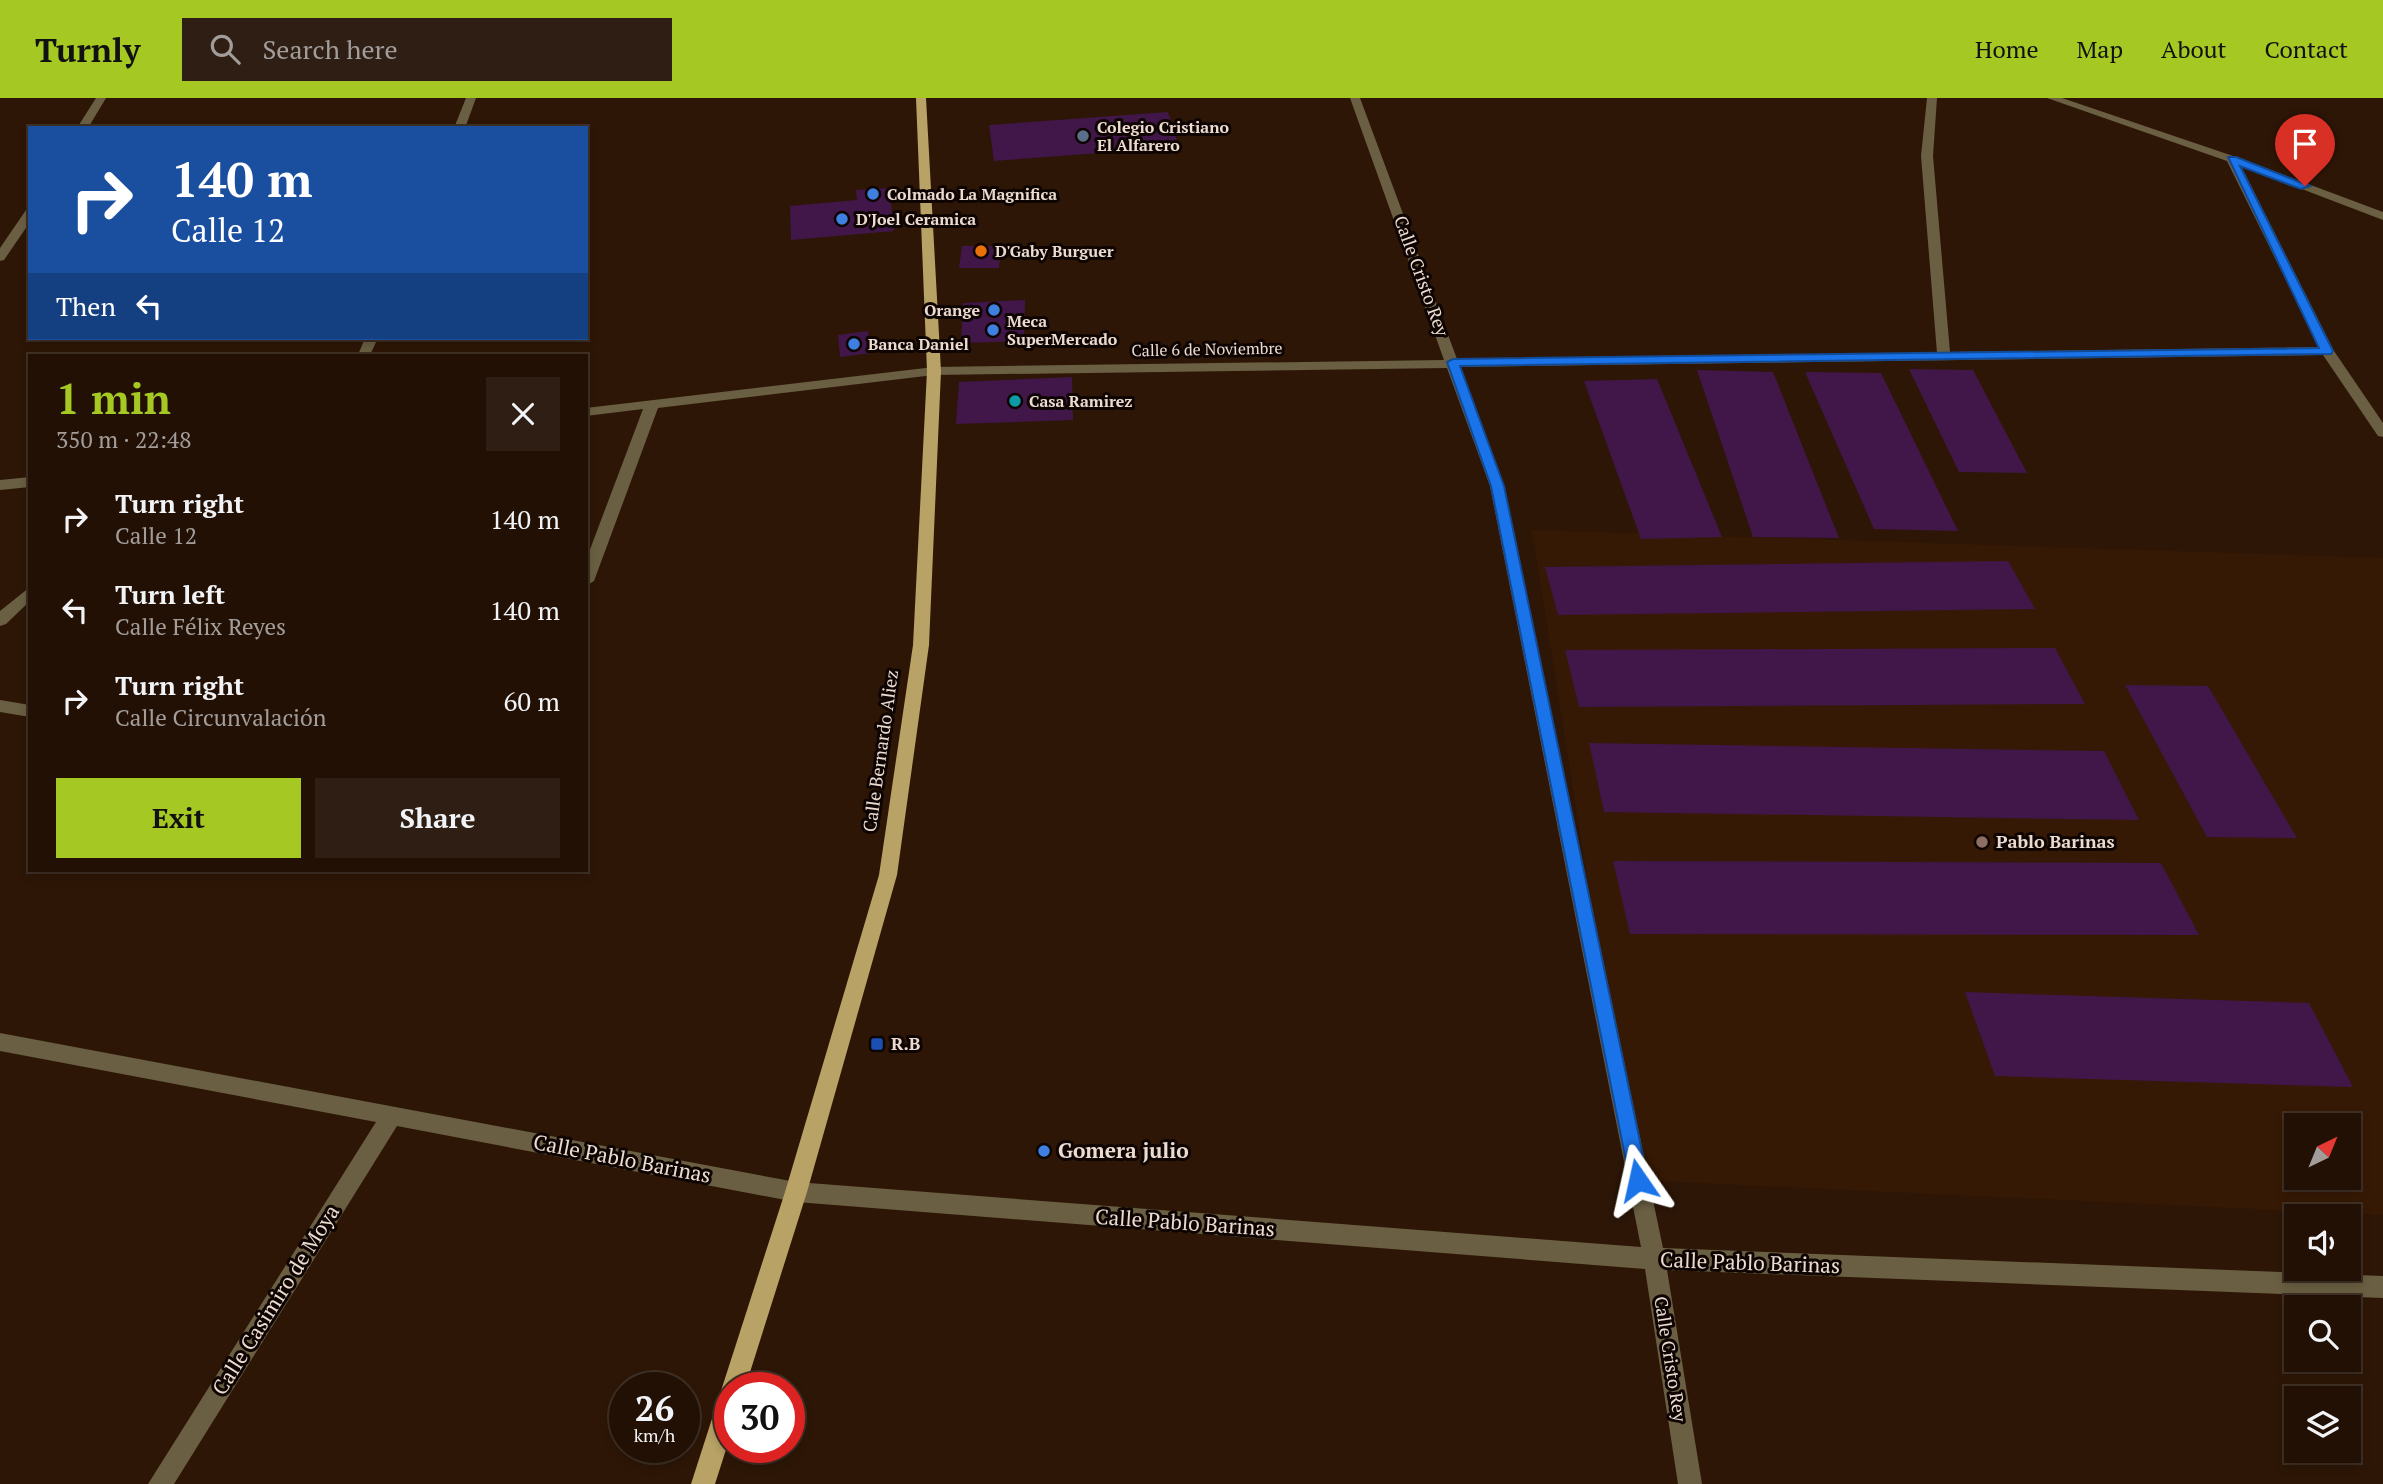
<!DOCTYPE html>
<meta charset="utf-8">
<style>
:root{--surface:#221004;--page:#2e1e13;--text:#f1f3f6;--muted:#a29d9a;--line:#3f3026;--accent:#a5c823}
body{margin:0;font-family:"PT Serif",serif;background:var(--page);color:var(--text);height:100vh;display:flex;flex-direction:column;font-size:26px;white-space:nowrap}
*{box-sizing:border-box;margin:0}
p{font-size:23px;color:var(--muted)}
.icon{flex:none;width:38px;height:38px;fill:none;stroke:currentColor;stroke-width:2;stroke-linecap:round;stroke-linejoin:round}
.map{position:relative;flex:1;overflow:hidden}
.side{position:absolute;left:28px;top:256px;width:560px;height:518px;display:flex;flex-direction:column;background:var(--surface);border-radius:0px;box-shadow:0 4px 10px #0003,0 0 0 2px var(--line)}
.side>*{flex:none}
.guide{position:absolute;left:28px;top:28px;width:560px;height:214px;border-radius:0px;box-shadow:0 4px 10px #0003,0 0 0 2px var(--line);background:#1a4fa0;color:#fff;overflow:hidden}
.needle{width:46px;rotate:43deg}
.controls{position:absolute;left:2284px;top:1015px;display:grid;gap:14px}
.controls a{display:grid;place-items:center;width:77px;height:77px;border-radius:0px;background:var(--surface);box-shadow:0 4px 10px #0003,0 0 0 2px var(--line);font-size:35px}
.speed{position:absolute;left:609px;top:1274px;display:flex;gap:14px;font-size:35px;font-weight:700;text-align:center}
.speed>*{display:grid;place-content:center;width:91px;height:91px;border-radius:50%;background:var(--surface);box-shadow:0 4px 10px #0003,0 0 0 2px var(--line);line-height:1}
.speed small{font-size:18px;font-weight:400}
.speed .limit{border:10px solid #d22;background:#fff;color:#111}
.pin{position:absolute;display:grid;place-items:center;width:60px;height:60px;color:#fff;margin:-72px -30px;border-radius:50% 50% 50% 0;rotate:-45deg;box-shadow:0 0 7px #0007}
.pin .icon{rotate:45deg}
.me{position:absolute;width:77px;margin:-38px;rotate:349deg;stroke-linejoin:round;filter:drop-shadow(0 0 5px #0008)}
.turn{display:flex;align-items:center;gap:24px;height:147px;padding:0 28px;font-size:32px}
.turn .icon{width:91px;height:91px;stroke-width:2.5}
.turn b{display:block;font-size:49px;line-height:60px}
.then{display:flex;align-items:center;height:66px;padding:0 28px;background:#0003;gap:14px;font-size:26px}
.round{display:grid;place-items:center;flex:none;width:74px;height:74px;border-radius:0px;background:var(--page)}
.overview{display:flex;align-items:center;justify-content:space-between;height:119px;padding:0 28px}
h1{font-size:42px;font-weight:600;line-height:52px;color:var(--accent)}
.action{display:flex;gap:14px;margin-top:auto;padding:14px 28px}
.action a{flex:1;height:80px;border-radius:0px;background:var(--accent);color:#111;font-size:28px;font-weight:600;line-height:80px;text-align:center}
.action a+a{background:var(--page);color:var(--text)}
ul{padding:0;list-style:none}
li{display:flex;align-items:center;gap:21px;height:91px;padding:0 28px}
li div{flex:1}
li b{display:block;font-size:26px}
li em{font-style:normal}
header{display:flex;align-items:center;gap:42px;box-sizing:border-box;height:98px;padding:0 35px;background:var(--accent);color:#111}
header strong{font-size:33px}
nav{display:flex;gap:38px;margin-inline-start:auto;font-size:24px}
.search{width:490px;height:63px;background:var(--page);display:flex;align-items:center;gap:18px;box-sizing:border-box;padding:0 24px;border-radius:0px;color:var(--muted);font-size:26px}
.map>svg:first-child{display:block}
.built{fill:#361904;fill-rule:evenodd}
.building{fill:#411649}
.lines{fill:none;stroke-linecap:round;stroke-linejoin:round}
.minor{fill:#6a5f42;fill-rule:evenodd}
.major{fill:#b8a265;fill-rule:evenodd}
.route{fill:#1a73e8;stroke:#114b97;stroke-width:2}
.service-dot{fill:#5c6f8a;stroke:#0e0502;stroke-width:2.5}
.shop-dot{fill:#3f7fe0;stroke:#0e0502;stroke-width:2.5}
.food-dot{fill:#e8710a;stroke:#0e0502;stroke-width:2.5}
.culture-dot{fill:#0f9aa8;stroke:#0e0502;stroke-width:2.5}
.education-dot{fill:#8d6e63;stroke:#0e0502;stroke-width:2.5}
.transit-dot{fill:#1a4fb4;stroke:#0e0502;stroke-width:2.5}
.labels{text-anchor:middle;stroke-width:6;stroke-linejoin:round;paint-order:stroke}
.far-poi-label{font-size:16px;font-weight:bold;fill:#ecdbd1;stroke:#0e0502;text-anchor:start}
.far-street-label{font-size:16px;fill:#ecdbd1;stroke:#0e0502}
.street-label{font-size:18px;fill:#ecdbd1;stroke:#0e0502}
.poi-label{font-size:18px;font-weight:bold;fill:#ecdbd1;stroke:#0e0502;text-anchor:start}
.near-poi-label{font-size:21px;font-weight:bold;fill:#ecdbd1;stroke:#0e0502;text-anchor:start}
.near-street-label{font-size:21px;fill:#ecdbd1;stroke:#0e0502}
</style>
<header>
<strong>Turnly</strong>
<div class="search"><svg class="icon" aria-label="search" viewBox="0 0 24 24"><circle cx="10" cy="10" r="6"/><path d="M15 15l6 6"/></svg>Search here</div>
<nav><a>Home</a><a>Map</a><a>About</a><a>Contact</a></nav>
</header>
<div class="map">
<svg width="2383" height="1386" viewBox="0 0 2383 1386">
<rect width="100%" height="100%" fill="#2d1606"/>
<path class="built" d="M1532 432 2383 460V1117L1635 1082ZM2296 1027H2348V1080H2296Z"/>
<g class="building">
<polygon points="1168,14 1179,49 994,63 989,27"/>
<polygon points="889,90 894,133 791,142 790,108 857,102 856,92"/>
<polygon points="962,148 1001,148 999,170 959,170"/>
<polygon points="1025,202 1024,243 961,245 963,205"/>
<polygon points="868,233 871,255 840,259 838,237"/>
<polygon points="1909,271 1973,272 2027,375 1959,374"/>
<polygon points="1697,272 1773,274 1839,440 1753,439"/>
<polygon points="1805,274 1881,275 1958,433 1874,431"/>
<polygon points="1072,279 1073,322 956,326 959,284"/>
<polygon points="1657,281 1722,439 1641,441 1584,283"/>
<polygon points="2008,463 2035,511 1558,517 1545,469"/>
<polygon points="2055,550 2085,606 1579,609 1565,552"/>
<polygon points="2125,587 2208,588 2297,740 2207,739"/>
<polygon points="1589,645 2104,653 2139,722 1604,714"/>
<polygon points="1613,763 2161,765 2199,837 1630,836"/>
<polygon points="1965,894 2309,905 2353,989 1995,978"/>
</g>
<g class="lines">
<g class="minor">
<polygon points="96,0 106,0 88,30 77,30"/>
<polygon points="466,0 476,0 465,30 454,30"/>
<polygon points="1350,0 1360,0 1457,261 1937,255 1921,58 1927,0 1937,0 1933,58 1950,254 2319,249 2227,63 2047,0 2062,0 2236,59 2383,114 2383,122 2241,68 2334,253 2383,325 2383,339 2378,338 2323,257 1460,269 1504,388 1663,1150 2383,1178 2383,1200 1667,1172 1702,1386 1678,1386 1645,1171 796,1104 397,1028 174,1386 148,1386 376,1024 0,953 0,935 796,1084 1641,1149 1490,388 1447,270 934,277 658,310 594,483 586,488 586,462 643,311 586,318 586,310 934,269 1444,262"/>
<polygon points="26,112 30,112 30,124 4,162 0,163 0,150"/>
<polygon points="365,240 378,240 370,257 358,257"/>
<polygon points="30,379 30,389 0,392 0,382"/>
<polygon points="30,489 30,503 6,526 0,528 0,513"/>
<polygon points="0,602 30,607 30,619 0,614"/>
</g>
<polygon class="major" points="916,0 926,0 941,273 929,547 897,777 807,1094 745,1290 730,1290 730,1339 715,1386 691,1386 785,1094 879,777 913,547 927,273"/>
</g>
<polygon class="route" points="2228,59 2236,59 2310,88 2301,91 2240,68 2333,253 2331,256 1460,268 1504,388 1648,1082 1645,1088 1638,1091 1631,1088 1491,388 1447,264 1453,261 2319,250"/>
<circle class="service-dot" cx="1083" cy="38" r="7"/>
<g class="shop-dot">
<circle cx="873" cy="96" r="7"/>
<circle cx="842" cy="121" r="7"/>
<circle cx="994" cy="212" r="7"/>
<circle cx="993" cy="232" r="7"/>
<circle cx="854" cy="246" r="7"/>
<circle cx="1044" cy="1053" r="7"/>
</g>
<circle class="food-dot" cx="981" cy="153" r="7"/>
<circle class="culture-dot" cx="1015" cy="303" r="7"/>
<circle class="education-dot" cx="1982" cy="744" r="7"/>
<rect class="transit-dot" x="870" y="939" width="14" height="14" rx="3.5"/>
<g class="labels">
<g class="far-poi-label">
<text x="1097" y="35">Colegio Cristiano<tspan x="1097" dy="18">El Alfarero</tspan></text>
<text x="887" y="102">Colmado La Magnifica</text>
<text x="856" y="127">D'Joel Ceramica</text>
<text x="995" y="159">D'Gaby Burguer</text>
<text x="980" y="218" text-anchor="end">Orange</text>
<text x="1007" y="229">Meca<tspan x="1007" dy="18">SuperMercado</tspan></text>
<text x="868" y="252">Banca Daniel</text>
<text x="1029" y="309">Casa Ramirez</text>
</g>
<g class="far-street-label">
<text transform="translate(1207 251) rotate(-1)" y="6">Calle 6 de Noviembre</text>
</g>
<g class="street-label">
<text transform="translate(1421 178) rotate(70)" y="6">Calle Cristo Rey</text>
<text transform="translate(881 653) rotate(-82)" y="6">Calle Bernardo Aliez</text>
<text transform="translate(1670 1261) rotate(81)" y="6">Calle Cristo Rey</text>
</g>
<g class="poi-label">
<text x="1996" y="750">Pablo Barinas</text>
<text x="891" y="952">R.B</text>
</g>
<g class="near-poi-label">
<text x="1058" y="1060">Gomera julio</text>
</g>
<g class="near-street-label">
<text transform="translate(622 1061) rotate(11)" y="7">Calle Pablo Barinas</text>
<text transform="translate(1185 1125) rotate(4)" y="7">Calle Pablo Barinas</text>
<text transform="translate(1750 1165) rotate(2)" y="7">Calle Pablo Barinas</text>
<text transform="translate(276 1202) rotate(-58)" y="7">Calle Casimiro de Moya</text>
</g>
</g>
</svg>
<div class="controls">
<a><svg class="needle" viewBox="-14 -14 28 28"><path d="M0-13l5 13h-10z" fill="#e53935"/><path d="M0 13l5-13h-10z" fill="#a29d9a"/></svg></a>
<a><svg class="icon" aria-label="sound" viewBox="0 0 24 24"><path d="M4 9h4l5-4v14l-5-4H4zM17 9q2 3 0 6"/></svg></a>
<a><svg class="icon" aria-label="search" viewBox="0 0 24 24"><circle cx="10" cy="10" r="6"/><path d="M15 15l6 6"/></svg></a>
<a><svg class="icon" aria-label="layers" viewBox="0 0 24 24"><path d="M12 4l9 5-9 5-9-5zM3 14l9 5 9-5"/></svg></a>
</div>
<div class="speed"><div>26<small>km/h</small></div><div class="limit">30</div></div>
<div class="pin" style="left:2305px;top:88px;background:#d93025"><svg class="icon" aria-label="arrive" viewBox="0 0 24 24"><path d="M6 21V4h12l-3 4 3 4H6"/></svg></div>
<svg class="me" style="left:1638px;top:1082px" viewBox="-20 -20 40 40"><path d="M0-17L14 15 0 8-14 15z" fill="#1a73e8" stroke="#fff" stroke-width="4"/></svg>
<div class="guide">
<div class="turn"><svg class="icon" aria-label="right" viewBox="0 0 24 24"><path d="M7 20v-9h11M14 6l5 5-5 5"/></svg><div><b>140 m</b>Calle 12</div></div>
<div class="then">Then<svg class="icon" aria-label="left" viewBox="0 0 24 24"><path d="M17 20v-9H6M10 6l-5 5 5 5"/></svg></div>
</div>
<section class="side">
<div class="overview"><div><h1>1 min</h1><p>350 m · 22:48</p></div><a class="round"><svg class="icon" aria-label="close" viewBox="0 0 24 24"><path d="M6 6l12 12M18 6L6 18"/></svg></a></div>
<ul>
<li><svg class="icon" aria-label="right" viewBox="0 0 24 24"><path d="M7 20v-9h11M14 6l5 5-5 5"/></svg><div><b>Turn right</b><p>Calle 12</p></div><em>140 m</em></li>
<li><svg class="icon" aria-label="left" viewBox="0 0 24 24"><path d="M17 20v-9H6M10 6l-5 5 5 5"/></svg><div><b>Turn left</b><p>Calle Félix Reyes</p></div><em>140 m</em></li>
<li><svg class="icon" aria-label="right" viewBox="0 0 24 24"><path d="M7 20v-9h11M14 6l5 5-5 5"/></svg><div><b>Turn right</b><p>Calle Circunvalación</p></div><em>60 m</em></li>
</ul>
<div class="action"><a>Exit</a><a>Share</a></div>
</section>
</div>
